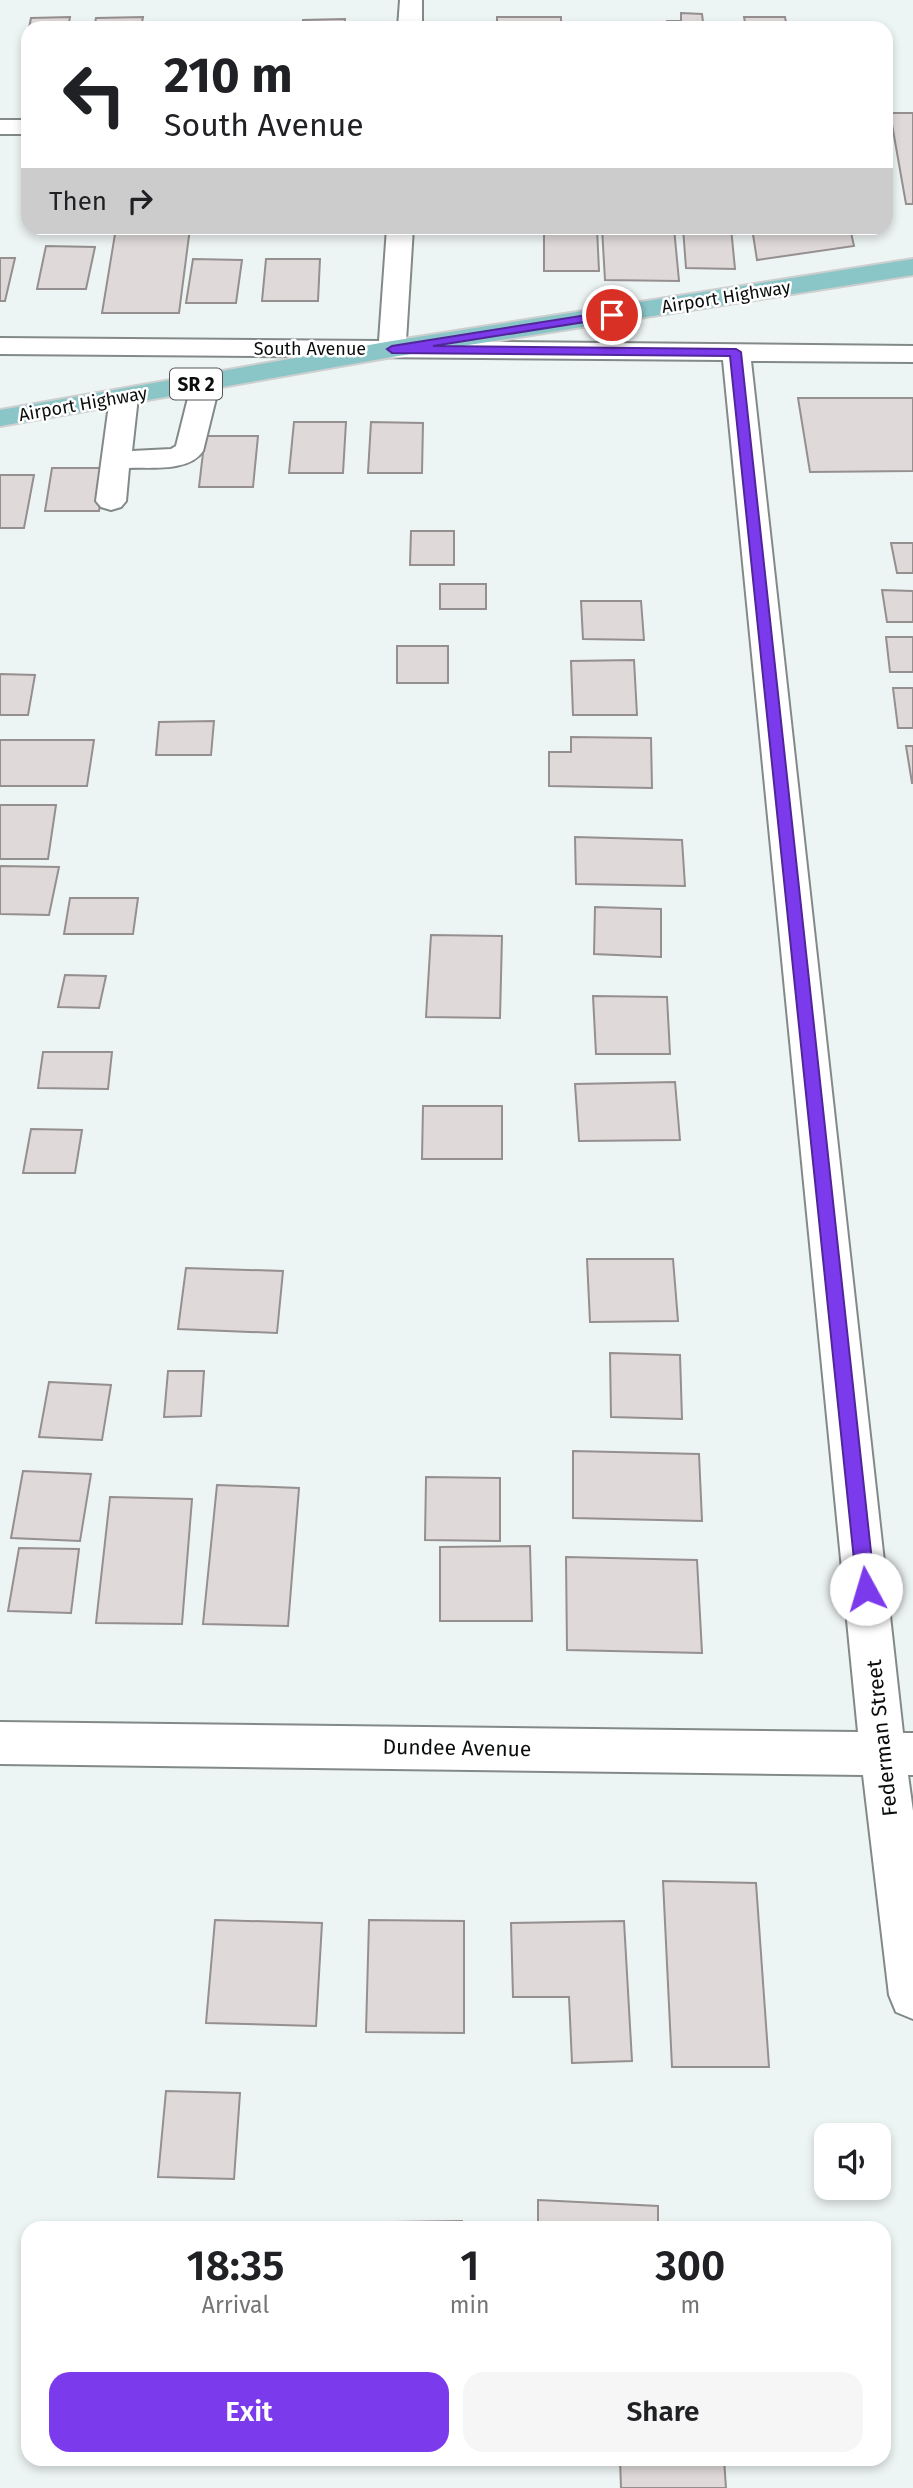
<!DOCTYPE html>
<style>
:root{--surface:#fff;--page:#f6f6f6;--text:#202124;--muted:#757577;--accent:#7c3aed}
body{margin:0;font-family:"Fira Sans",sans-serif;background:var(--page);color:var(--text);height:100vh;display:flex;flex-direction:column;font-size:26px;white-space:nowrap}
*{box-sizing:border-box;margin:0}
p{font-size:23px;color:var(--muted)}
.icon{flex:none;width:38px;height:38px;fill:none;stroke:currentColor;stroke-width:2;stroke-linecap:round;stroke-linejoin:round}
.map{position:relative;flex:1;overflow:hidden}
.details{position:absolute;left:21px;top:2221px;width:870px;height:245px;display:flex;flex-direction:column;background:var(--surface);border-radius:21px;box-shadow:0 4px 10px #0003}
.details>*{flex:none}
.hud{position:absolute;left:21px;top:21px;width:872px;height:214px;border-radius:21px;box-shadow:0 4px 10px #0003;background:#fff;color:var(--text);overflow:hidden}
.fabs{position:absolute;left:814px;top:2123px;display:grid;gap:14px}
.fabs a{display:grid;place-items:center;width:77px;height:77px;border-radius:14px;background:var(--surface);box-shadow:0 4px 10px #0003;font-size:35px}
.pin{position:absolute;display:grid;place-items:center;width:60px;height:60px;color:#fff;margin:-30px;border:4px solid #fff;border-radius:50%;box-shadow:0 2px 7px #0007}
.me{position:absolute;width:77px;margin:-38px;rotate:354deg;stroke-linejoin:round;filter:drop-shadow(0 0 5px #0008)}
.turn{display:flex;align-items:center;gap:24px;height:147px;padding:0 28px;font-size:32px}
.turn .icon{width:91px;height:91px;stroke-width:2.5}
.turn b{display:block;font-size:49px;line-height:60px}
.then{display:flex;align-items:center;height:66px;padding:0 28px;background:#0003;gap:14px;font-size:26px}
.eta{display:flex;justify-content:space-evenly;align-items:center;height:119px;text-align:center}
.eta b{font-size:42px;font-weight:600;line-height:49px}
.primary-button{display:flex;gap:14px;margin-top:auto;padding:14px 28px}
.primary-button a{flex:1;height:80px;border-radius:21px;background:var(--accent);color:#fff;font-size:28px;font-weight:600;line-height:80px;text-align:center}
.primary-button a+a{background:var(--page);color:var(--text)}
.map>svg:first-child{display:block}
.building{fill:#dfd9d9;stroke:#958f8f;stroke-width:2}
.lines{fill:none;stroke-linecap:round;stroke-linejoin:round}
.minor-casing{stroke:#838989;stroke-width:4}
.major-casing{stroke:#cecfcf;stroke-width:4}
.minor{fill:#fff;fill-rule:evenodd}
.major{fill:#8ac5c8;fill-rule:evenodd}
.route{fill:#7c3aed;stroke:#51269a;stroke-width:2}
.labels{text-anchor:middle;stroke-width:5;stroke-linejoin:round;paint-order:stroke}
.far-street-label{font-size:18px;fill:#0b0d0d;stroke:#fff}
.shield{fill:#fff;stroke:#545656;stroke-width:2}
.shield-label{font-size:19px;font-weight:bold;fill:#0b0d0d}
.street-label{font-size:21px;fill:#0b0d0d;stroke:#fff}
</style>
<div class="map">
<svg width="913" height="2488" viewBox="0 0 913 2488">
<rect width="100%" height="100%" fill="#edf4f4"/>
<g class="building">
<polygon points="681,13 702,14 703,22 719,22 719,28 667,28 667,21 681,21"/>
<polygon points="70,17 68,28 29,28 31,18"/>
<polygon points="143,17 141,28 94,28 96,18"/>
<rect x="497" y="17" width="64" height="11"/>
<polygon points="744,17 785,17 787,28 746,28"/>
<polygon points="345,19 344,28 302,28 303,20"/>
<polygon points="890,113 913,113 913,204 906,204"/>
<polygon points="116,228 190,228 179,313 102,313"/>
<polygon points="544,228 597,228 599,271 544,271"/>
<polygon points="602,228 674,228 679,281 605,280"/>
<polygon points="683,228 731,228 735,269 686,268"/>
<polygon points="752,228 850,228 854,246 757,260"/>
<polygon points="46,246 95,247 86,289 37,289"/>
<polygon points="0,258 15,258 5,301 0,301"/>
<polygon points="193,259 242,260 236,303 186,303"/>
<polygon points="266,259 320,259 318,301 262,301"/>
<polygon points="798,398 913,398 913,471 810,472"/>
<polygon points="294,422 346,422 343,473 289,473"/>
<polygon points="371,422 423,423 422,473 368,473"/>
<polygon points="205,436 258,436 253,487 199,487"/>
<polygon points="52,468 106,468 99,511 45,511"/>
<polygon points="0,475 34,475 24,528 0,528"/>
<polygon points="411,531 454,531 454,565 410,565"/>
<polygon points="891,543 913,543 913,573 897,573"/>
<rect x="440" y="584" width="46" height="25"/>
<polygon points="882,590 913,591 913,622 887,622"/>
<polygon points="581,601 641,601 644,640 583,639"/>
<polygon points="886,637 913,637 913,672 890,672"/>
<rect x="397" y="646" width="51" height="37"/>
<polygon points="634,660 637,715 573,715 571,661"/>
<polygon points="0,674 35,675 28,715 0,715"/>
<polygon points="893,688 913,688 913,728 898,728"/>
<polygon points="214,721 211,755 156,755 159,722"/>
<polygon points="571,737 651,738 652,788 549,786 549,752 571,752"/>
<polygon points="0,740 94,740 87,786 0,786"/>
<polygon points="906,746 913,746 913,783 912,783"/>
<polygon points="0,805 56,805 48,859 0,859"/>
<polygon points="575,837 682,840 685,886 576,884"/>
<polygon points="0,866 59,867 49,915 0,914"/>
<polygon points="70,898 138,898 133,934 64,934"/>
<polygon points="595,907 661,909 661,957 594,954"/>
<polygon points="431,935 502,936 500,1018 426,1017"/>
<polygon points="65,975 106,976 99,1008 58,1007"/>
<polygon points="593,996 667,997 670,1054 596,1054"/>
<polygon points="43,1052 112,1052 108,1089 38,1088"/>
<polygon points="675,1082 680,1140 579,1141 575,1084"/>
<polygon points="423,1106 502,1106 502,1159 422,1159"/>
<polygon points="31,1129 82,1130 75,1173 23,1173"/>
<polygon points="587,1259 673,1259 678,1321 590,1322"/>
<polygon points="186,1268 283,1271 277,1333 178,1329"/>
<polygon points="610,1353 680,1355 682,1419 611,1417"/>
<polygon points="168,1371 204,1371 201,1416 164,1417"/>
<polygon points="49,1382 111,1385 102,1440 39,1437"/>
<polygon points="573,1451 699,1454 702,1521 573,1518"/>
<polygon points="23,1471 91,1474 80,1541 11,1538"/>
<polygon points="426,1477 500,1478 500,1541 425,1540"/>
<polygon points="217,1485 299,1488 288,1626 203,1624"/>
<polygon points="110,1497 192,1499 182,1624 96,1623"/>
<polygon points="530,1546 532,1621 440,1621 440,1547"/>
<polygon points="19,1548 79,1549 71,1613 8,1611"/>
<polygon points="566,1557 697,1560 702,1653 567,1650"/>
<polygon points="663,1881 756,1883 769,2067 672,2067"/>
<polygon points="215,1920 322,1923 316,2026 206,2023"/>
<polygon points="369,1920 464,1921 464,2033 366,2032"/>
<polygon points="624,1921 632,2061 572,2063 569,1997 513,1997 511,1923"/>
<polygon points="166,2091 240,2093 234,2179 158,2177"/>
<polygon points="538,2200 658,2206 658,2228 538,2228"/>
<polygon points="462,2221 462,2228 392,2228 392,2222"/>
<polygon points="620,2459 724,2459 726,2488 621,2488"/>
</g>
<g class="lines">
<defs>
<g id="minor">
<polygon points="400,0 422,0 422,28 398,28"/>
<rect x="0" y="120" width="28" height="14"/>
<polygon points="387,228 413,228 406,341 913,346 913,362 751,361 903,1733 913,1733 913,1775 908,1775 913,1811 913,2019 896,2012 889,1995 863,1775 0,1764 0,1722 858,1732 723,360 0,354 0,338 379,341"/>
<path d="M206 374 216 376 220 382 203 451C189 472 152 467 129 468L126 501 121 507 111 510 101 507 96 501 110 397 114 391 124 389 134 391 138 397 132 451 171 449 176 446 192 382 196 376Z"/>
</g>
<polygon id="major" points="913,259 913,275 392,357 0,426 0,410 392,341"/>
</defs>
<use href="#minor" class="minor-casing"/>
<use href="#major" class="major-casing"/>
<use href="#minor" class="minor"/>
<use href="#major" class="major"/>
</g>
<polygon class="route" points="612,311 617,315 616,317 433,346 736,349 741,352 875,1589 872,1595 866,1597 860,1595 857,1589 730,356 392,353 387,349 392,346"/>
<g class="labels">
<g class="far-street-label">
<text transform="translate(726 297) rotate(-9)" y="6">Airport Highway</text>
<text x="310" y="355">South Avenue</text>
<text transform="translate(83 404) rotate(-10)" y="6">Airport Highway</text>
</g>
<rect class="shield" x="170" y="368.5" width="52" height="31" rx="5"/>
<g class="shield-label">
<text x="196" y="391">SR 2</text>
</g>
<g class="street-label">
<text transform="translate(882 1738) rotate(-96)" y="7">Federman Street</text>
<text transform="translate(457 1748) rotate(1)" y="7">Dundee Avenue</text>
</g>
</g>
</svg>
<div class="fabs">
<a><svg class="icon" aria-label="sound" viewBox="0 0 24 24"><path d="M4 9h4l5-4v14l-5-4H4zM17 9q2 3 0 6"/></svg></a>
</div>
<div class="pin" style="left:612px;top:315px;background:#d93025"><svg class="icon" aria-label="arrive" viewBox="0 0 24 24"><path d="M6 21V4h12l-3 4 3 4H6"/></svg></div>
<svg class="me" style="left:866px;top:1589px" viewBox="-20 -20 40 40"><circle r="19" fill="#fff"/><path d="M0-13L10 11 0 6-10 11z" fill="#7c3aed"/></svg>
<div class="hud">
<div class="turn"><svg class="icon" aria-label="left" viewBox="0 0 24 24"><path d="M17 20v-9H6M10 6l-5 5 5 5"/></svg><div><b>210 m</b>South Avenue</div></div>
<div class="then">Then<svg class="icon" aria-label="right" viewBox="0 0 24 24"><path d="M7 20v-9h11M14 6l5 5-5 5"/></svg></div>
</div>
<section class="details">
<div class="eta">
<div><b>18:35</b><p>Arrival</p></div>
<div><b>1</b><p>min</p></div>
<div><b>300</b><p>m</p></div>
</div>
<div class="primary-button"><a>Exit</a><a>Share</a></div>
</section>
</div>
